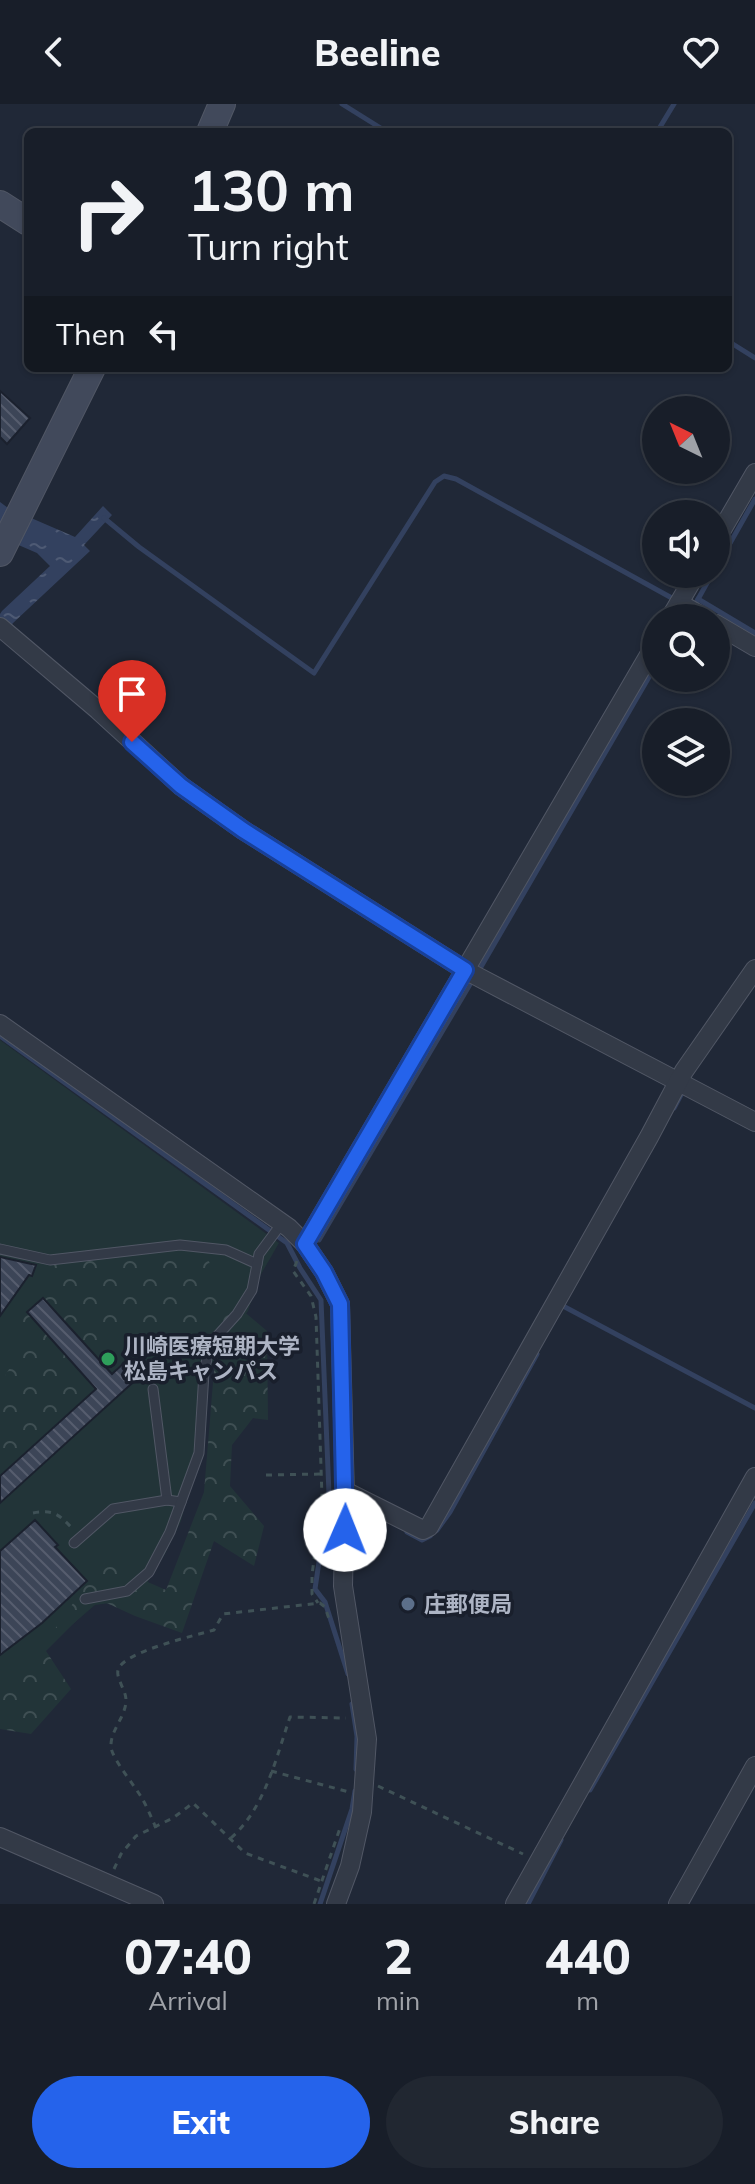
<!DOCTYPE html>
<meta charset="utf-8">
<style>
:root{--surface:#181e29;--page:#212731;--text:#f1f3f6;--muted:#9fa2a8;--line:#363c46;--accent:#2563eb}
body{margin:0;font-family:Mulish,"Noto Sans JP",sans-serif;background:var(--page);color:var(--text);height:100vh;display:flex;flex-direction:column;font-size:30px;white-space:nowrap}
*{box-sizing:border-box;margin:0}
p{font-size:26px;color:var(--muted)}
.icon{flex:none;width:44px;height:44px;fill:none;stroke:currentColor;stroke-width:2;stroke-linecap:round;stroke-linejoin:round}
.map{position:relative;height:1800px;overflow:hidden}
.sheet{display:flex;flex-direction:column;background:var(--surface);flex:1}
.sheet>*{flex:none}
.banner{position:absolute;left:24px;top:24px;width:708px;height:244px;border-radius:12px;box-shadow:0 2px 6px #0004,0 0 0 2px var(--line);background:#181e29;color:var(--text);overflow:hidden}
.needle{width:52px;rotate:317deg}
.tools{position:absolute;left:642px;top:292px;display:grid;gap:16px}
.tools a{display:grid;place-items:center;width:88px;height:88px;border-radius:50%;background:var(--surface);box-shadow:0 2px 6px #0004,0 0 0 2px var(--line);font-size:40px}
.pin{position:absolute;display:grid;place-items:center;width:68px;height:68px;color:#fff;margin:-82px -34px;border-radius:50% 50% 50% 0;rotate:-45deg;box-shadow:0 0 8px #0007}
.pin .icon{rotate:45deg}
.me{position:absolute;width:88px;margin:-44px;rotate:1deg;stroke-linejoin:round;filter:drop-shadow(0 0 6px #0008)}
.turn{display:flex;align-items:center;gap:28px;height:168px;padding:0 32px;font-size:36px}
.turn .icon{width:104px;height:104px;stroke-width:2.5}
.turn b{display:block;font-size:56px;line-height:68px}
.then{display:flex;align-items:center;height:76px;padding:0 32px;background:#0003;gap:16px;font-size:30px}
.eta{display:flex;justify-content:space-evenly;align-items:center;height:136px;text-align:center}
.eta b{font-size:48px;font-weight:800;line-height:56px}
.primary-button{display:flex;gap:16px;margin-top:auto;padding:16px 32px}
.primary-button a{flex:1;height:92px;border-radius:48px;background:var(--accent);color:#fff;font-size:32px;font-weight:800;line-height:92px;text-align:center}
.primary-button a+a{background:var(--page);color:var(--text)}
header{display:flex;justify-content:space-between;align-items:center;height:104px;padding:0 32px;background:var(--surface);font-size:36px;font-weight:800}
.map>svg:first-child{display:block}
.green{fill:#223438}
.forest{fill:url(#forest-crowns)}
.water{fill:url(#water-ripples)}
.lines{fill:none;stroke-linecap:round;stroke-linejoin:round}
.stream{stroke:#33415f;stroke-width:5}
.building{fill:url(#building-back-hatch);stroke:#1b212e;stroke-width:2}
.lane-casing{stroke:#515765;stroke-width:11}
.street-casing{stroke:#515765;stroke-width:20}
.secondary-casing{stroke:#515765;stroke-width:28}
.path{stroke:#3f5156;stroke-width:3;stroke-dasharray:6 6;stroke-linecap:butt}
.lane{stroke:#333a47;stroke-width:9}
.street{stroke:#333a47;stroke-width:18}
.secondary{stroke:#41495b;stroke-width:26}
.route-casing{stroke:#184099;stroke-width:20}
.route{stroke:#2563eb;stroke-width:14}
.leisure-dot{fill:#2e9e5b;stroke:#191f2c;stroke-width:3}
.service-dot{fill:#5c6f8a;stroke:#191f2c;stroke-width:3}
.labels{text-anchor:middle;stroke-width:7;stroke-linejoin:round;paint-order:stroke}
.poi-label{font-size:22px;font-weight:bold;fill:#adb4c4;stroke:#191f2c;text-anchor:start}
</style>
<header><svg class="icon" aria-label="back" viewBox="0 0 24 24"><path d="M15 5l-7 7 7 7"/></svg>Beeline<svg class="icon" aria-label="heart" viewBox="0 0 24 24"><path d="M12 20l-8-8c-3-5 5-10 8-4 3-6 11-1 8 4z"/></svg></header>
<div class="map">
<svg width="755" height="1800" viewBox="0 0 755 1800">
<defs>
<pattern id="forest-crowns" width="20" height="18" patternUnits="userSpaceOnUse" patternTransform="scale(2)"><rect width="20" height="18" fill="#223438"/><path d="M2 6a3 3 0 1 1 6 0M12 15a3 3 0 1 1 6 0" fill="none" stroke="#3f4f53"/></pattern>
<pattern id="water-ripples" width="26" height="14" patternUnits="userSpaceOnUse" patternTransform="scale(2)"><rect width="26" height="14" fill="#33415f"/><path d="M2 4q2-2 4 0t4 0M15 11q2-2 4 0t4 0" fill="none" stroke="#4e5a74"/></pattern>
<pattern id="building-back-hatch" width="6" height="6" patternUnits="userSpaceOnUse" patternTransform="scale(2)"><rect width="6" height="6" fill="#3c4557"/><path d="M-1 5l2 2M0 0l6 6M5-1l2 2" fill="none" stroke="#565d6e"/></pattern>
</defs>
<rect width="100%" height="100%" fill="#202837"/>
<polygon class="green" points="0,936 279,1139 260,1172 248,1207 218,1248 212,1262 208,1274 202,1333 181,1417 165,1450 144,1484 118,1498 95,1501 0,1583"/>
<polygon class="forest" points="203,1143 222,1189 267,1227 268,1316 253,1314 232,1341 230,1382 264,1422 254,1462 214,1437 182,1529 135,1512 98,1495 46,1547 71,1585 31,1630 0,1625 0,1577 43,1542 102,1458 166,1486 204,1388 217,1230 126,1224 115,1235 87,1238 83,1288 0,1362 0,1280 20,1247 22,1203 54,1161"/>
<polygon class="water" points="0,398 8,404 75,433 103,402 112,411 84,441 90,447 13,519 0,536 0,510 2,507 50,462 37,449 0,433"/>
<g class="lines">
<g class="stream">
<polyline points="342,0 387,28"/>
<polyline points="657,28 674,0"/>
<polyline points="728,237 755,254"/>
<polyline points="104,414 139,443 314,569 435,378 444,372 456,375 670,493"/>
<polyline points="716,464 755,395"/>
<polyline points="698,495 755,529"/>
<polyline points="697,497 712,470"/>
<polyline points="478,868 656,561"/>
<polyline points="0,932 287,1139 300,1164 321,1196 329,1390 315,1485 325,1498 348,1570"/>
<polyline points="674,1004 684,985"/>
<polyline points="319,1136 472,877"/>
<polyline points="563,1202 755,1304"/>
<polyline points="437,1426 450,1408 537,1250"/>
<polyline points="407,1428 422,1436 430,1432"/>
<polyline points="352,1600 357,1632 356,1665"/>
<polyline points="590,1686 755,1399"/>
<polyline points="320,1800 352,1705 355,1687"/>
<polyline points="528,1800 561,1736"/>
</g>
</g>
<g class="building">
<polygon points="0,287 30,314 7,340 0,333"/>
<polygon points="0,1153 36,1161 32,1172 29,1171 0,1212"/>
<polygon points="43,1194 112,1270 125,1258 140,1272 0,1399 0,1372 96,1285 27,1208"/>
<polygon points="35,1416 58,1441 55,1443 87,1477 42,1519 0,1551 0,1447"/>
</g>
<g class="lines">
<defs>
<g id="lane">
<polyline points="0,1145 50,1156 180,1141 226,1146 257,1160"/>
<polyline points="153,1285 167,1396"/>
<polyline points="74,1439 113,1405 167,1396 181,1398"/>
<polyline points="85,1495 127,1487 149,1468 170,1428 199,1349 204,1269 210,1240 237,1210 252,1186 259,1150 282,1119"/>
</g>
<g id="street">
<polyline points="716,436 755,369"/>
<polyline points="679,499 705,514"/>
<polyline points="670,514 696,470"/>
<polyline points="716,520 755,543"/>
<polyline points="0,523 98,606 181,682 243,726 465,866 755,1018"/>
<polyline points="0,920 289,1124 305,1140 324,1168 340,1200 345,1393 343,1482 367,1635 362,1708 350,1762 336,1800"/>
<polyline points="305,1140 656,539"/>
<polyline points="345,1387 423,1426 429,1423 649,1033 684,967 755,865"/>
<polyline points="0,1733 154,1800"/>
<polyline points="515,1800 755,1373"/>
<polyline points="678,1800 755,1662"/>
</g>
<g id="secondary">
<polyline points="210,28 222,0"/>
<polyline points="0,100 28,118"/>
<polyline points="0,449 92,264"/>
</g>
</defs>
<use href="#lane" class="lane-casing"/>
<use href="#street" class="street-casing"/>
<use href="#secondary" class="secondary-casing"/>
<g class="path">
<polyline points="297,1157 293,1167 311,1192 316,1213 322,1393 312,1471 312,1490 318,1499"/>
<polyline points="266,1371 322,1370"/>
<path d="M33 1409C55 1405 59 1411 74 1426"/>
<polyline points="271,1667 349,1688"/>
<polyline points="378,1682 523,1750"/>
<path d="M156 1724C152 1715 148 1705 143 1696 136 1683 112 1655 111 1643 110 1626 126 1613 126 1596 126 1586 116 1575 118 1566 122 1548 197 1531 214 1526L223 1510 320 1499 325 1503 330 1518"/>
<path d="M231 1734C265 1704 276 1654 290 1613L346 1614"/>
<polyline points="114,1765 121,1750 136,1732 173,1714 193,1699 245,1749 321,1777"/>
<polyline points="314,1800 340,1724"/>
</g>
<use href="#lane" class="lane"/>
<use href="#street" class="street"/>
<use href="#secondary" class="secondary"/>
</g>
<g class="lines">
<defs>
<polyline id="route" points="132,638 181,682 243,726 465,866 305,1140 324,1168 340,1200 345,1426"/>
</defs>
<use href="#route" class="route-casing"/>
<use href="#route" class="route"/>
</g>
<circle class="leisure-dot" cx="108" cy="1255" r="8"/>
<circle class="service-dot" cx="408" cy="1500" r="8"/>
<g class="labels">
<g class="poi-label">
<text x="124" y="1250">川崎医療短期大学<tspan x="124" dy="25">松島キャンパス</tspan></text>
<text x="424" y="1508">庄郵便局</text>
</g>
</g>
</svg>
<div class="tools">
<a><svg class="needle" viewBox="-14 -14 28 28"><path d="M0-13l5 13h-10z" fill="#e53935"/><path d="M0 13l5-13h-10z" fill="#9fa2a8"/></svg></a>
<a><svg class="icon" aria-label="sound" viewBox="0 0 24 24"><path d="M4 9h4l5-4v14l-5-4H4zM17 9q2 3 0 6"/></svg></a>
<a><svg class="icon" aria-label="search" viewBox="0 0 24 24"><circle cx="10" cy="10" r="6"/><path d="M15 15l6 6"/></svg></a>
<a><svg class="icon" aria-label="layers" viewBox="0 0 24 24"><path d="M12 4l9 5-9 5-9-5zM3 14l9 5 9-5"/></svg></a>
</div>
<div class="pin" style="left:132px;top:638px;background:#d93025"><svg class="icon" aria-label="arrive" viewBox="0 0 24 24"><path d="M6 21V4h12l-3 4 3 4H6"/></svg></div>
<svg class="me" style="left:345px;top:1426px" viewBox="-20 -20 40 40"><circle r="19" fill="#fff"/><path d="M0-13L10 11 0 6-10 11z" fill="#2563eb"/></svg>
<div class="banner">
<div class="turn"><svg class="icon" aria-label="right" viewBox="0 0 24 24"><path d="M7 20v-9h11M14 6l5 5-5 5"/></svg><div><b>130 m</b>Turn right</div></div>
<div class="then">Then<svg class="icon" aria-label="left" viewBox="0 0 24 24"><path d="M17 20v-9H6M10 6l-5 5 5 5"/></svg></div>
</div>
</div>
<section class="sheet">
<div class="eta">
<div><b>07:40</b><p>Arrival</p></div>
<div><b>2</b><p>min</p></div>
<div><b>440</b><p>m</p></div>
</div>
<div class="primary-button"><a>Exit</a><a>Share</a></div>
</section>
